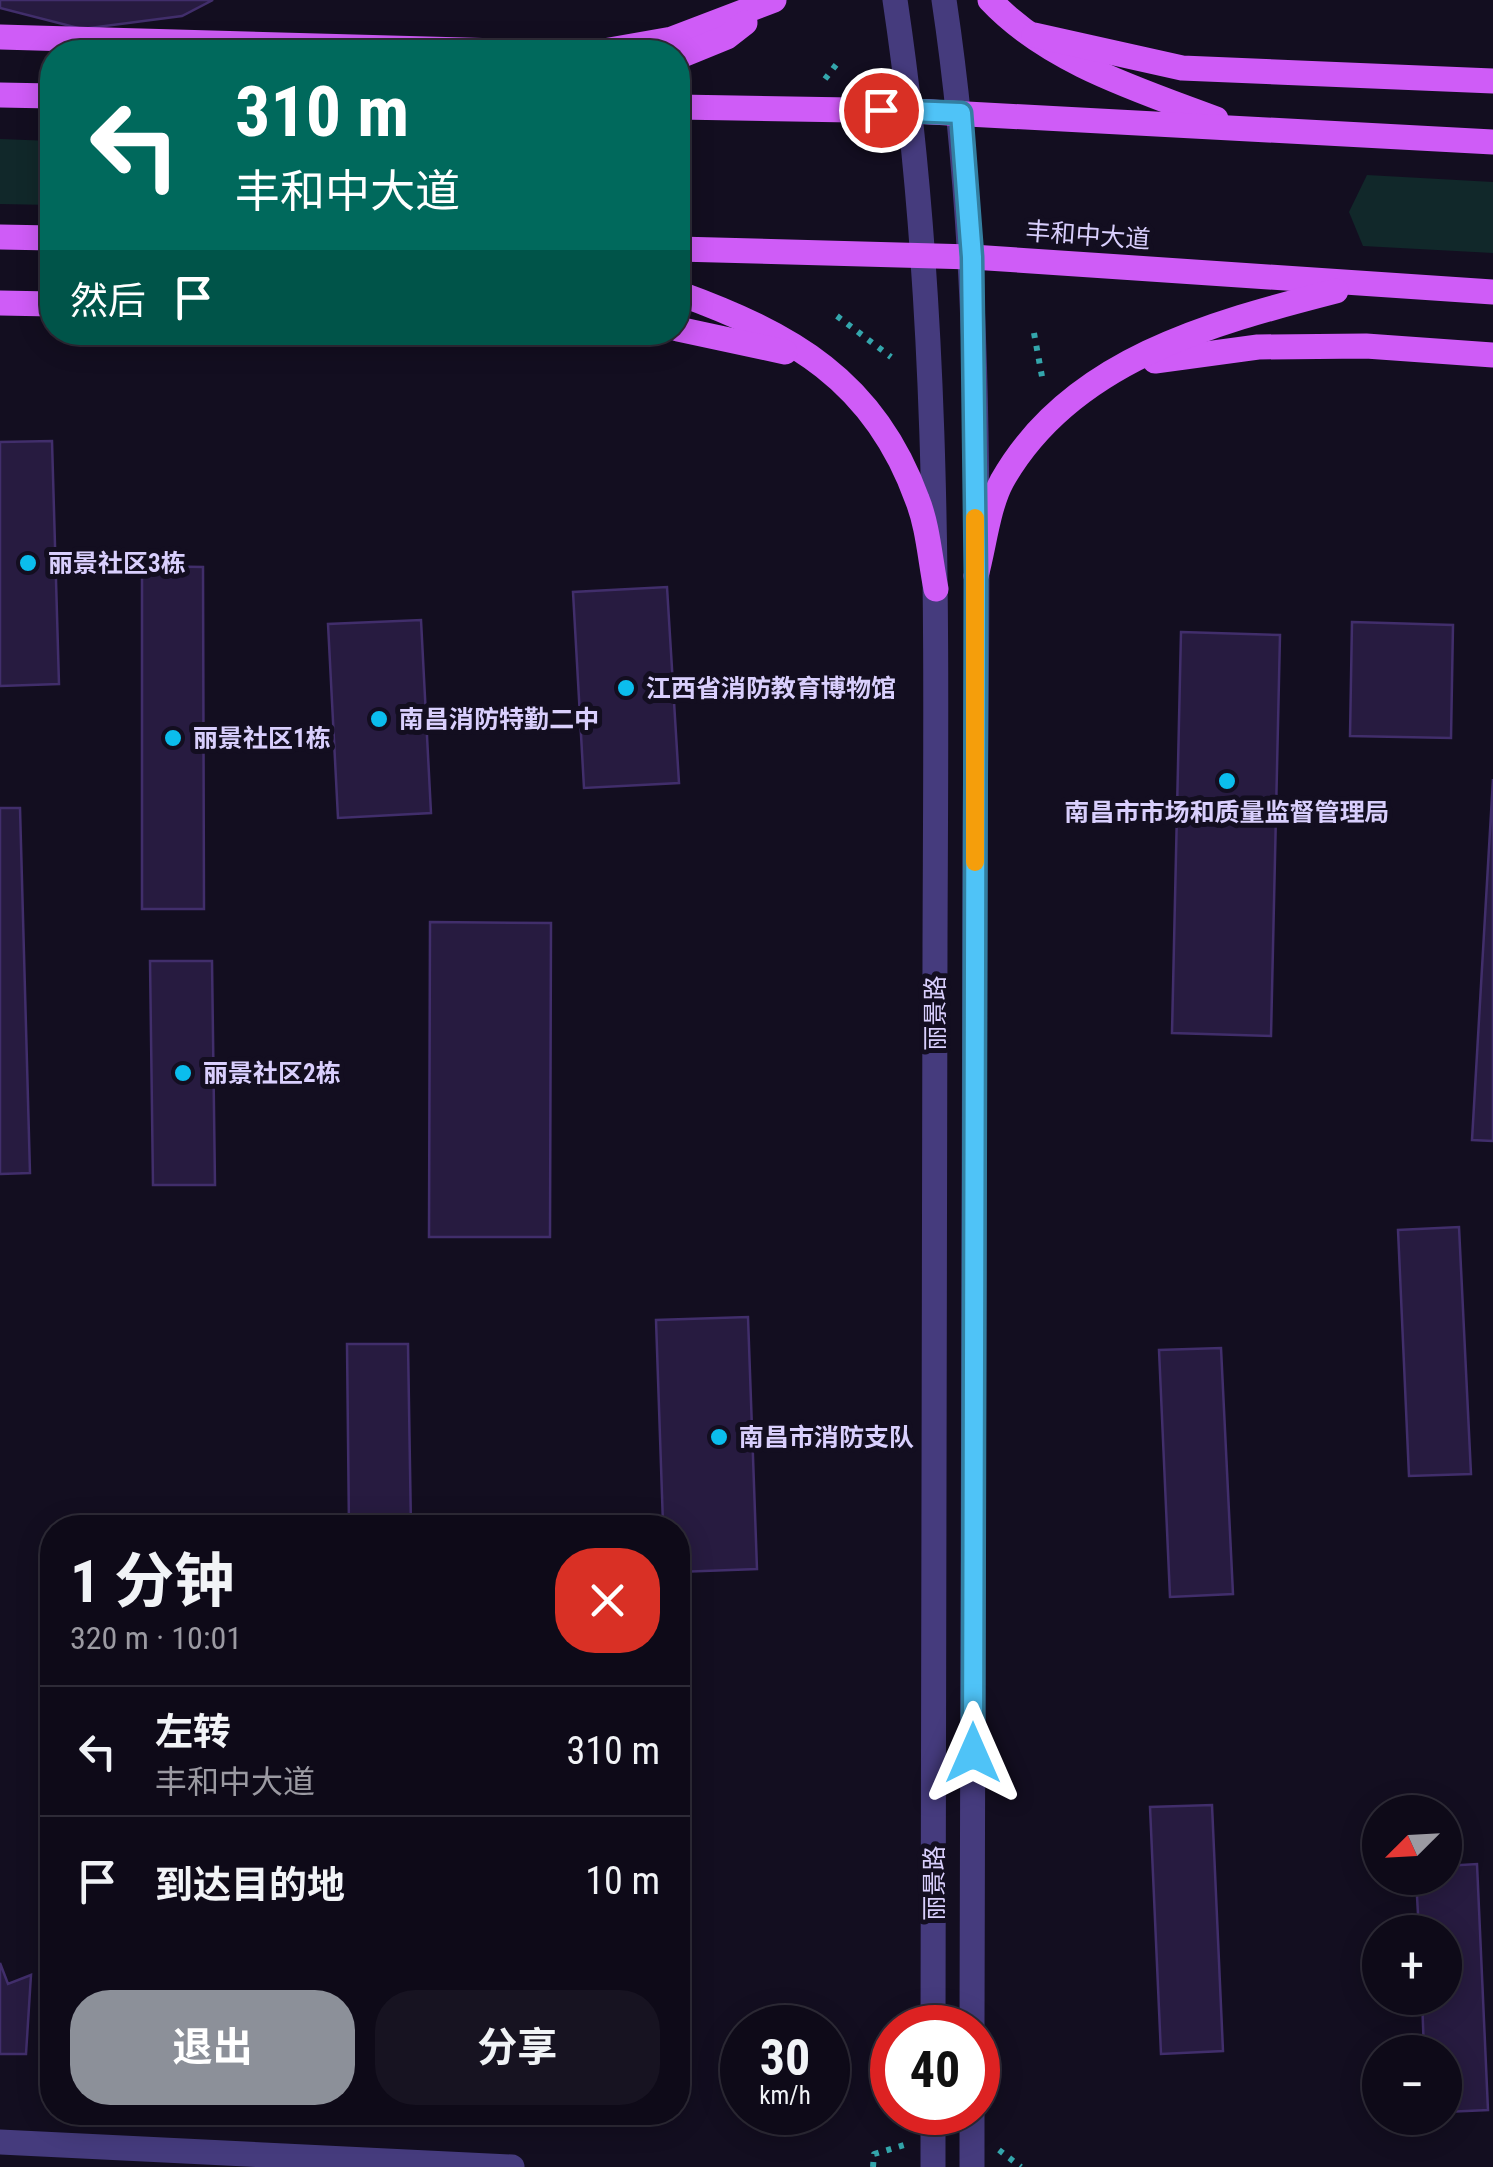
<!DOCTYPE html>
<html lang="zh">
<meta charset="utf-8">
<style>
:root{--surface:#0e0a18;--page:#171321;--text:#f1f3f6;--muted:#9b9aa2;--line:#2e2b37;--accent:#8c9099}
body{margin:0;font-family:"Roboto Condensed","Noto Sans SC",sans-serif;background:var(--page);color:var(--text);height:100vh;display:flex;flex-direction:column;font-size:38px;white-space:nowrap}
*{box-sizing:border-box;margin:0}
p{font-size:32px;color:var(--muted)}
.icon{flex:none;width:55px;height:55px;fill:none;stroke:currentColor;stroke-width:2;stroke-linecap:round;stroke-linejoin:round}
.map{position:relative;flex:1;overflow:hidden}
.drawer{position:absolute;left:40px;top:1515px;width:650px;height:610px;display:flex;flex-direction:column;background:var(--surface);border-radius:40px;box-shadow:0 5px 25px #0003,0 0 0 2px var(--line)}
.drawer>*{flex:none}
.hud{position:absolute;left:40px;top:40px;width:650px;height:305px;border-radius:40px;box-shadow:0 5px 25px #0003,0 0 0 2px var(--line);background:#00695c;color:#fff;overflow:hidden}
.needle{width:65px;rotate:246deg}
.buttons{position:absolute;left:1362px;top:1795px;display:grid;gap:20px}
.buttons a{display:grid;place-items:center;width:100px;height:100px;border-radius:50%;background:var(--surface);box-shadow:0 5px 25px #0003,0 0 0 2px var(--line);font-size:50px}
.speed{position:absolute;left:720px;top:2005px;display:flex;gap:20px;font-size:50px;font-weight:700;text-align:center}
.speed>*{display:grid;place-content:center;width:130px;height:130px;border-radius:50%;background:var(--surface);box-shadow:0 5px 25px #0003,0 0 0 2px var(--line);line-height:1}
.speed small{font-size:25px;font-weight:400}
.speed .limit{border:15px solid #d22;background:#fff;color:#111}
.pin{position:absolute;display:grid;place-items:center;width:85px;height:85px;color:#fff;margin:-42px;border:5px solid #fff;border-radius:50%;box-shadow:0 2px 10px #0007}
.me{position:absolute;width:110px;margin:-55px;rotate:0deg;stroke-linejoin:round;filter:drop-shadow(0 0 8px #0008)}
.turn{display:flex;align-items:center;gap:35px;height:210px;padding:0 30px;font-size:45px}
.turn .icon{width:130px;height:130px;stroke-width:2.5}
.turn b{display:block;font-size:70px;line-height:85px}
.then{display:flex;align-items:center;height:95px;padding:0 30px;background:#0003;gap:20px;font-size:38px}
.round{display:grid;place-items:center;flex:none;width:105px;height:105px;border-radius:40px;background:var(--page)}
.summary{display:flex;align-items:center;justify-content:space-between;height:170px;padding:0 30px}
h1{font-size:60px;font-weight:700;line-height:75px}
.button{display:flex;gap:20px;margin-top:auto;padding:20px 30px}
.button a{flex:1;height:115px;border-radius:40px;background:var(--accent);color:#fff;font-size:40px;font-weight:700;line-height:115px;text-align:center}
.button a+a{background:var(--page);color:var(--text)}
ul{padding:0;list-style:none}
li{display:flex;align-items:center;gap:30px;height:130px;padding:0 30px;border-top:2px solid var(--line)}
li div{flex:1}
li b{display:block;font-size:38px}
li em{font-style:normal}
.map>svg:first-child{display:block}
.green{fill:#11282a}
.building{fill:#271b40;stroke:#412e6b;stroke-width:2.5}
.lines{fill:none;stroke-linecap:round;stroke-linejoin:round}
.path{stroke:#34a6ac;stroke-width:6;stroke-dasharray:5 8;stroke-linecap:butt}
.minor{stroke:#453b7d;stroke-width:25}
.major{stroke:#cf5cf7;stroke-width:25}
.route-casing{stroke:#337fa1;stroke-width:25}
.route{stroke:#4fc3f7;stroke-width:18}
.slow{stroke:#f59e0b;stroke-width:18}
.poi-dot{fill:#0bbded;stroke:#130e20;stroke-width:4}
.labels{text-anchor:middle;stroke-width:10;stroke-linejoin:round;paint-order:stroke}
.street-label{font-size:25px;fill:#d9cffd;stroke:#130e20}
.poi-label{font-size:25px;font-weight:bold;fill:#d9cffd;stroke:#130e20;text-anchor:start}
</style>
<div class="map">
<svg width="1493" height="2167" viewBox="0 0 1493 2167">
<rect width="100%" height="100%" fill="#130e20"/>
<g class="green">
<polygon points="0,139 52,141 52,205 0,204"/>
<polygon points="1367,175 1493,182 1493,253 1363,246 1349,212"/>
</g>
<g class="building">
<polygon points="0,0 213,0 182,16 82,29 0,8"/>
<polygon points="52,441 59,684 0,686 0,442"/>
<polygon points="142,566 203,567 204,909 142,909"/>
<polygon points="667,587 679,783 584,788 573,592"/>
<polygon points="421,620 431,813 338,818 328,624"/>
<polygon points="1352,622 1453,625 1451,738 1350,736"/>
<polygon points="1181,632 1280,635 1271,1036 1172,1033"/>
<polygon points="1493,779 1493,1141 1472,1140"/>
<polygon points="0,808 20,808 30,1173 0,1174"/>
<polygon points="430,922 551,923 550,1237 429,1237"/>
<polygon points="150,961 212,961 215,1185 153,1185"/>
<polygon points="1459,1227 1471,1474 1409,1476 1398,1230"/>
<polygon points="748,1317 757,1569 678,1572 678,1528 567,1528 663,1524 656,1320"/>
<polygon points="347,1344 408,1344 411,1528 349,1528"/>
<polygon points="1221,1348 1233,1594 1170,1597 1159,1350"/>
<polygon points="1212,1805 1223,2051 1161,2054 1150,1807"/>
<polygon points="1477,1864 1488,2110 1445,2112 1445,2052 1424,2052 1422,1998 1445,1998 1445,1932 1419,1932 1416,1878 1445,1878 1445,1866"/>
<polygon points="0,1963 8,1984 31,1975 26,2054 0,2054"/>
</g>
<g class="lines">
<g class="path">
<polyline points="825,79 839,61"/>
<polyline points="837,316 891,357"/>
<polyline points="1034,333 1043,382"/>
<polyline points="999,2150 1021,2167"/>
<polyline points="873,2167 874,2154 904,2145"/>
</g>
<g class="minor">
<path d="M895 0C942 312 936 631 935 947 935 1307 934 1667 933 2028"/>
<path d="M944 0C987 286 976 577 975 865 974 1253 973 1640 972 2028"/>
<polyline points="933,2112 933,2167"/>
<polyline points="972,2112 972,2167"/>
<polyline points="0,2142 512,2167"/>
</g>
<g class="major">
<path d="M990 0C1048 62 1139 90 1216 119"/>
<polyline points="1034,35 1182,68 1493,81"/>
<polyline points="0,37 534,52"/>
<polyline points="598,52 672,39 774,0"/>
<polyline points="678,57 727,37 745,23"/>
<polyline points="0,95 52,96"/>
<polyline points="678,107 912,111 1493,142"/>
<polyline points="0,237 52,238"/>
<polyline points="678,249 972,257 1493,292"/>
<path d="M678 293C791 334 874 380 917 499 928 526 930 559 936 589"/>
<polyline points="0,303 52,304"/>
<polyline points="678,329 785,352"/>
<polyline points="1155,361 1258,347 1366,346 1493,355"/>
<path d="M976 576C984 547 988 507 1002 481 1070 360 1212 323 1336 291"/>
</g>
</g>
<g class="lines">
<defs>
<polyline id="route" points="881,110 961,113 972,257 976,576 973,1753"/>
</defs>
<use href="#route" class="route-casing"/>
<use href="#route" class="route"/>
<polyline class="slow" points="975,518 975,862"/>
</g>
<g class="poi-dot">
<circle cx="28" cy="563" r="10"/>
<circle cx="626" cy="688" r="10"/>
<circle cx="379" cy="719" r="10"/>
<circle cx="173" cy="738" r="10"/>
<circle cx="1227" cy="781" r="10"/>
<circle cx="183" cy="1073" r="10"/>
<circle cx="719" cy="1437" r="10"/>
</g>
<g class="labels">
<g class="street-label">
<text transform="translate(1088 235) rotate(4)" y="9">丰和中大道</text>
<text transform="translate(935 1013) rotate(-90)" y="9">丽景路</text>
<text transform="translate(934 1883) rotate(-90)" y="9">丽景路</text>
</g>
<g class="poi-label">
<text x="48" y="572">丽景社区3栋</text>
<text x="646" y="697">江西省消防教育博物馆</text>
<text x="399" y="728">南昌消防特勤二中</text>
<text x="193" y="747">丽景社区1栋</text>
<text x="1227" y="821" text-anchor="middle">南昌市市场和质量监督管理局</text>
<text x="203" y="1082">丽景社区2栋</text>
<text x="739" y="1446">南昌市消防支队</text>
</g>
</g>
</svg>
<div class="buttons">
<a><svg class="needle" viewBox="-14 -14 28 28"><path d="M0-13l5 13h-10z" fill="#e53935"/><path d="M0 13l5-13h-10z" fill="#9b9aa2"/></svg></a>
<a>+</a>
<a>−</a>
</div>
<div class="speed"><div>30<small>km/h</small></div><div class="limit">40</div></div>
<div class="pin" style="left:881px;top:110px;background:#d93025"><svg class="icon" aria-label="arrive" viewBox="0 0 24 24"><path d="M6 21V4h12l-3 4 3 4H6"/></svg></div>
<svg class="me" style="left:973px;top:1753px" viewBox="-20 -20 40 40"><path d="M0-17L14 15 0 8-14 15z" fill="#4fc3f7" stroke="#fff" stroke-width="4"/></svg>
<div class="hud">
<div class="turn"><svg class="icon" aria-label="left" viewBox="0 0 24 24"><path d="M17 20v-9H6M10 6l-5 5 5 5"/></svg><div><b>310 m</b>丰和中大道</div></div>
<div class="then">然后<svg class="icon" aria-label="arrive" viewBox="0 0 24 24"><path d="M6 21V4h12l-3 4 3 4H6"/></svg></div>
</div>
<section class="drawer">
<div class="summary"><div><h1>1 分钟</h1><p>320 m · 10:01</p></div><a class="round" style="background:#d93025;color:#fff"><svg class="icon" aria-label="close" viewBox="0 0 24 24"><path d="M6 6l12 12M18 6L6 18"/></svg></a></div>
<ul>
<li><svg class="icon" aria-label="left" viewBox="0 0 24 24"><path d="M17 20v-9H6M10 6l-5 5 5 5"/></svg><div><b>左转</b><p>丰和中大道</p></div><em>310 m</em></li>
<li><svg class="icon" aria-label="arrive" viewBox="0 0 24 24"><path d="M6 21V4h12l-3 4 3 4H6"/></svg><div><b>到达目的地</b></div><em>10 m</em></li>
</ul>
<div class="button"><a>退出</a><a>分享</a></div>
</section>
</div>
